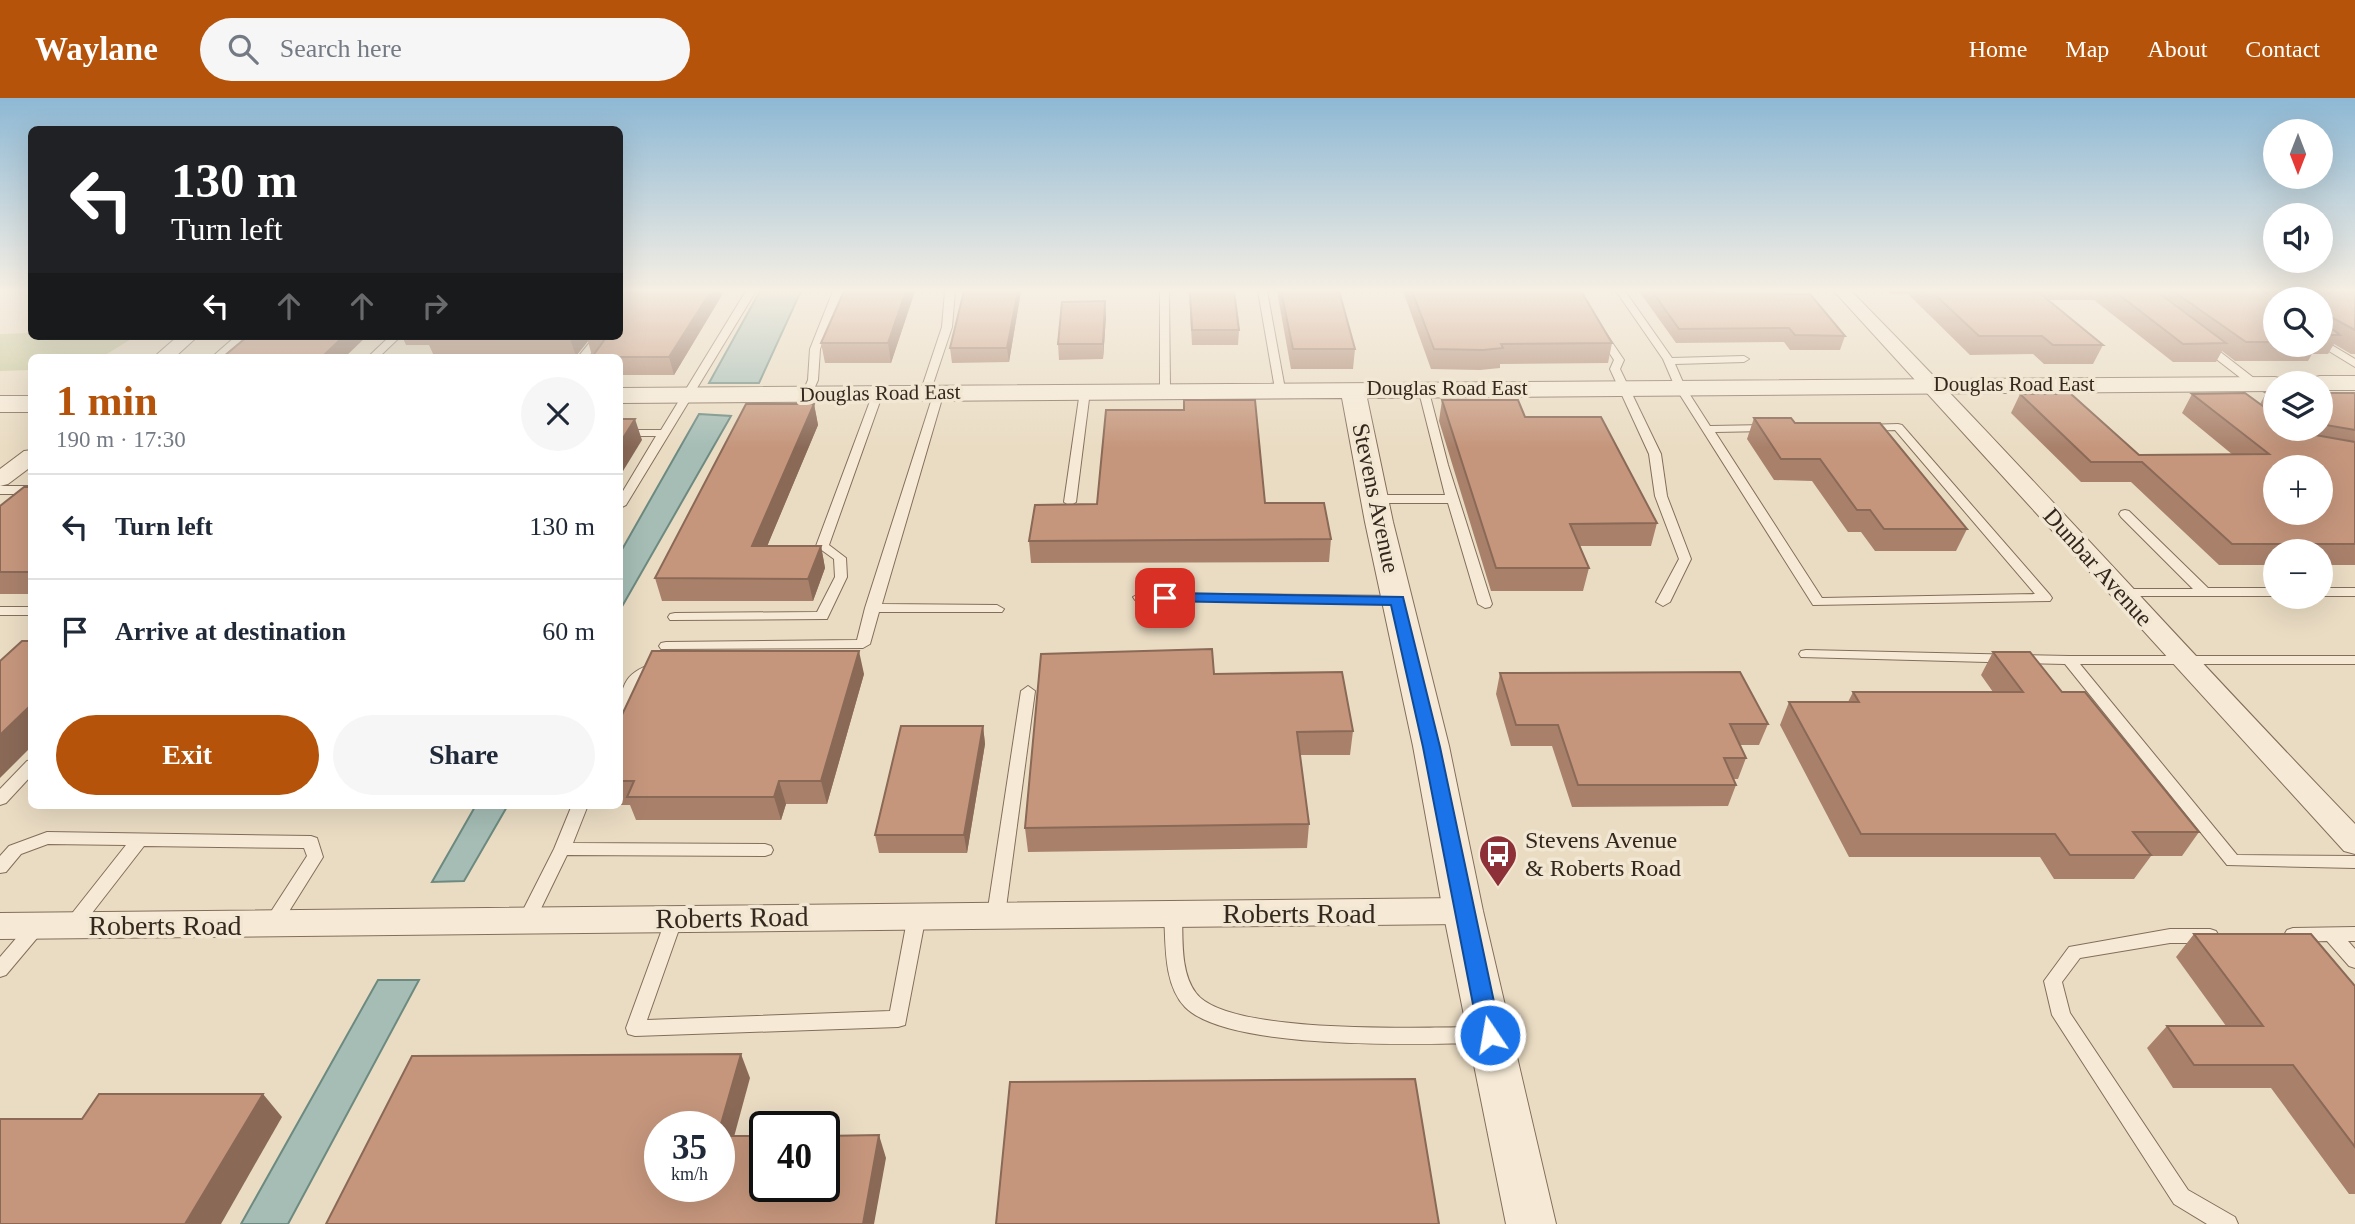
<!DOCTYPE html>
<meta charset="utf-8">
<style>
:root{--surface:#fff;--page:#f6f6f7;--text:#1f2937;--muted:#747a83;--line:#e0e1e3;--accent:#b45309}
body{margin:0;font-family:Georgia,serif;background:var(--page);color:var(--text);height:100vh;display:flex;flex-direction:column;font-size:26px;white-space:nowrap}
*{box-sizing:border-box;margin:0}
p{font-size:23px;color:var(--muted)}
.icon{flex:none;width:38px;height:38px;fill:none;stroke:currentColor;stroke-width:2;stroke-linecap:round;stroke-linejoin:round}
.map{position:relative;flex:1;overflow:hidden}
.details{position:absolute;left:28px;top:256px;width:595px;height:455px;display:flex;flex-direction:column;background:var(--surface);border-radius:10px;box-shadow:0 7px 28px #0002}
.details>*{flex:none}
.banner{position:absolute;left:28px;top:28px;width:595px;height:214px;border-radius:10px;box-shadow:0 7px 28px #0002;background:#202124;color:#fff;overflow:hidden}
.needle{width:46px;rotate:180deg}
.controls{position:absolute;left:2263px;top:21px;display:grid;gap:14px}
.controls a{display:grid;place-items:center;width:70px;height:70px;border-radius:50%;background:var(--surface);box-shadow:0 7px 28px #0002;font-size:35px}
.speed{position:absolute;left:644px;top:1013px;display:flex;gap:14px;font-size:35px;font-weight:700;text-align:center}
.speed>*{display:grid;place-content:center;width:91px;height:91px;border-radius:50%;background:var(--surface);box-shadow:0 7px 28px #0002;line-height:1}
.speed small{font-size:18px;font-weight:400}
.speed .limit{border:4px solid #111;border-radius:10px;background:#fff;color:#111}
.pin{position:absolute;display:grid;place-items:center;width:60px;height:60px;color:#fff;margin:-30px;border-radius:14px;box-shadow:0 4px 10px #0006}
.me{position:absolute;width:77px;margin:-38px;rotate:348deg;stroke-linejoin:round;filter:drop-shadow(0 0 5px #0008)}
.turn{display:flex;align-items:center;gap:24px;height:147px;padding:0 28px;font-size:32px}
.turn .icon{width:91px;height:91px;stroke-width:2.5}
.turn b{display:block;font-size:49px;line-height:60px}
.lanes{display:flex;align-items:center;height:66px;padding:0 28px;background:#0003;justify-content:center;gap:35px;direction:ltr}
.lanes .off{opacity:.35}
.round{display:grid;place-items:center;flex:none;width:74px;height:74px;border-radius:37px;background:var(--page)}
.headline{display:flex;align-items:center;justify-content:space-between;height:119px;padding:0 28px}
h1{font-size:42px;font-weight:700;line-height:52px;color:var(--accent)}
.button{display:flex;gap:14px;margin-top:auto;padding:14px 28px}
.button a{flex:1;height:80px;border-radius:42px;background:var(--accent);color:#fff;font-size:28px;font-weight:700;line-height:80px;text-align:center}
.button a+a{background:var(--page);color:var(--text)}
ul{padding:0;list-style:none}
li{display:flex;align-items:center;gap:21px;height:105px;padding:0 28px;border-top:2px solid var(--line)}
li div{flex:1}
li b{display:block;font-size:26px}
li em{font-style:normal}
header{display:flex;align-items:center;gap:42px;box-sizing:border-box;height:98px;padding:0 35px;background:var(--accent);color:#fff}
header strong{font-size:33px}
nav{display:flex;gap:38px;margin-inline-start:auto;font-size:24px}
.search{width:490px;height:63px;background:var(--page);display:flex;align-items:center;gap:18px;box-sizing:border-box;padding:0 24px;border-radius:38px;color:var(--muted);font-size:26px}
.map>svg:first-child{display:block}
.green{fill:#c4c798}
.water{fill:#a5bdb5;stroke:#6d8a81;stroke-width:2}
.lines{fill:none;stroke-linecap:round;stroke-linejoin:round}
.service-casing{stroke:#836e5b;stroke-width:2}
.minor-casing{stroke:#836e5b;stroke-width:2}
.tertiary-casing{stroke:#836e5b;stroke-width:2}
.service{fill:#f6ead6;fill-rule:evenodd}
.minor{fill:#f6ead6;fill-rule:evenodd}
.tertiary{fill:#f6ead6;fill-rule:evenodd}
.wall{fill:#a9816b;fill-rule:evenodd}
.shaded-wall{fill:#8a6957}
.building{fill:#c5967c;stroke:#8a6957;stroke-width:2;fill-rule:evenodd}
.route{fill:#1a73e8;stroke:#114b97;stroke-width:2}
.labels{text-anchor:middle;stroke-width:7;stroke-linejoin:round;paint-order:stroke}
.far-street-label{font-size:21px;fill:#34271e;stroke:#f2e7d2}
.street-label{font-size:24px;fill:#34271e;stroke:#f2e7d2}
.poi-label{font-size:24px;fill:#34271e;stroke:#f2e7d2;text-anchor:start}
.near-street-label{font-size:28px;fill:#34271e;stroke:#f2e7d2}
</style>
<header>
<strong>Waylane</strong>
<div class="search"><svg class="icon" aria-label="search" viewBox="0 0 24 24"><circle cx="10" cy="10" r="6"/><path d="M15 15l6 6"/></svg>Search here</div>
<nav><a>Home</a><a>Map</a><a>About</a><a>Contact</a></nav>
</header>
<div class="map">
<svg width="2355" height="1126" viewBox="0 0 2355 1126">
<rect width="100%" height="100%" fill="#eadcc3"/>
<polygon class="green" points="31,235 32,238 136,238 102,259 32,259 31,272 0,273 0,236"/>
<g class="water">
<polygon points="760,193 801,193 759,285 709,285"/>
<polygon points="699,316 731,318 620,512 620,455"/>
<polygon points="476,707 508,707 464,783 432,784"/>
<polygon points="378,882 419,882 288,1126 241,1126"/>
</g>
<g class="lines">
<defs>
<g id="service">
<polygon points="746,193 756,193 626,407 620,410 620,398 656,338 620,338 620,332 661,332"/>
<polygon points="833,193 843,193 820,251 818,282 811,298 803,298 802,296 808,282 810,251"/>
<polygon points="945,193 955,193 952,229 930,295 925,298 920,295 942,229"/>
<polygon points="1160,193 1169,193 1170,292 1165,295 1160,292"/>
<polygon points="1258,193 1267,193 1285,291 1280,294 1275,291"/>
<polygon points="1616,193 1625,193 1672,260 1744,258 1749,261 1744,264 1675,266 1685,289 1710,328 1767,327 1772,330 1767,333 1715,334 1822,500 2035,496 1895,332 1864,333 1859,330 1864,327 1898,326 1902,327 2050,497 2052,500 2050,503 1813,507 1675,289 1663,261"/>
<polygon points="1602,233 1605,234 1624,262 1620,271 1661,356 1667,398 1691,461 1670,504 1663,508 1656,504 1679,461 1655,398 1649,356 1610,271 1614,262 1597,236"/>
<polygon points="236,238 247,238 223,259 212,259"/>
<polygon points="390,238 401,238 379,259 368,259"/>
<polygon points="595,238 605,238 588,259 578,259"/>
<polygon points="2320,240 2355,261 2355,269 2319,247"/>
<polygon points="2202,246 2210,246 2259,284 2259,288 2251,288 2202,250"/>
<polygon points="1423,287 1428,290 1448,367 1492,506 1490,509 1485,510 1478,506 1448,405 1374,405 1368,401 1374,397 1445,397 1418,290"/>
<polygon points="1085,290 1090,293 1076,404 1070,408 1064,404 1080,293"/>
<polygon points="939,291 944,294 882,506 997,507 1004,511 1002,514 879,514 870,546 863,550 661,551 659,548 661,545 666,544 857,542 865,510 934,294"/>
<polygon points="878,292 883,295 829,447 846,460 847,479 827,521 670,522 668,519 670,516 675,515 817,514 835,479 834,461 816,448 873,295"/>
<rect x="0" y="388" width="32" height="8"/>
<polygon points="2125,412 2129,413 2208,490 2275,490 2275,498 2116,498 2114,495 2116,492 2121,491 2193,491 2121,419 2119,416 2121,413"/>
<rect x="2320" y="490" width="35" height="8"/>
<polygon points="1140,495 1397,498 1404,502 1397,506 1135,502 1133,499"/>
<rect x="0" y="509" width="32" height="8"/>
<polygon points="1806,552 2069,558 2355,558 2355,566 2080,566 2237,757 2355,758 2355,770 2227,767 2065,566 1801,559 1799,556 1801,553"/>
<path d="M661 563 668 568 666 571 642 582 627 616 625 619 620 621C620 585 625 573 661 563Z"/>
<polygon points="1028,588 1035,593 1005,817 1002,822 996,824 990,822 987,817 1021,593"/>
<polygon points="32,662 32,677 6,705 0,707 0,691 27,663"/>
<polygon points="572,707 588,707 573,745 765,746 771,748 773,752 771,756 765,758 567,757 533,827 527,829 521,827 518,822 554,751"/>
<polygon points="47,734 311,738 317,740 323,759 278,831 272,833 266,831 263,826 307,758 304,750 144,748 78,833 72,835 66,833 63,828 66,823 126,747 48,746 21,756 6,774 0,775 0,758 9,748"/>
<path d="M1173 809 1179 811 1182 816C1183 840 1180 874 1196 895 1228 938 1429 929 1484 929L1491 931 1493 937 1491 943 1484 945C1421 946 1228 953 1185 909 1163 886 1166 845 1164 816L1167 811Z"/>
<polygon points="917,810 923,812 926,817 905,927 898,929 635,938 628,936 626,930 668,815 674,813 680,815 683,820 647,922 890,913 908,817 911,812"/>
<polygon points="37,821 43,823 46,828 43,833 6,877 0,879 0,859 31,823"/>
<polygon points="2355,829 2355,843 2348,843 2355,851 2355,870 2349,868 2327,843 2293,844 2287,842 2284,837 2287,832 2293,830"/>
<polygon points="2170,831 2210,831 2216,833 2219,838 2216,843 2210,845 2170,845 2080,860 2062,884 2070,915 2188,1092 2235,1119 2238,1126 2207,1126 2174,1106 2052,917 2044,883 2069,849"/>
</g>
<g id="minor">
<path d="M1834 193H1851C2023 367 2185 550 2355 726V756L2344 753Z"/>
<polygon points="178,238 198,238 175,259 154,259"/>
<polygon points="32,352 32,368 8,386 0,388 0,371 24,353"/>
<polygon points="1463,800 1474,804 1479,813 1474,822 1463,826 0,841 0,815"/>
</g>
<g id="tertiary">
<polygon points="2320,278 2355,278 2355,292 2320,292 2320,285 2308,285 2311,280"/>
<polygon points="2275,279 2284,281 2287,285 2275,285 2275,293 1367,300 1393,424 1449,648 1483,813 1556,1126 1506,1126 1443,813 1413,648 1365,424 1342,300 620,305 620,290"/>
<rect x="0" y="298" width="32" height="16"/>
</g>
</defs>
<use href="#service" class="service-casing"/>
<use href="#minor" class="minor-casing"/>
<use href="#tertiary" class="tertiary-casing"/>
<use href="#service" class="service"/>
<use href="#minor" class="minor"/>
<use href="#tertiary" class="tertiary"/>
</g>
<g class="wall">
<polygon points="620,193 721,193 722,197 674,277 620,277 620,259 592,258 588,243 576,258 434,258 429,247 406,247 402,238 620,238"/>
<polygon points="844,193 915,193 891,265 825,265 821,245"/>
<polygon points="1021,193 1009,264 952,265 950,250"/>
<polygon points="1189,193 1234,193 1239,232 1238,247 1192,247"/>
<polygon points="1277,193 1339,193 1355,251 1353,271 1291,271"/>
<polygon points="1403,193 1581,193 1612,245 1608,265 1500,266 1500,270 1480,272 1431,271"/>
<polygon points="1639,193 1712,193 1714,195 1845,238 1840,252 1790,252 1784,244 1676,245"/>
<path d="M1888 193H2355V256H2351L2334 246 2328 256H2312L2308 263H2235L2222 253 2216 264H2173L2094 202H2049L2103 247 2093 266H2044L2033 256 1970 257 1908 196H1891ZM2275 201H2320V247H2275Z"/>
<polygon points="1106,218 1103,261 1059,262 1058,246"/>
<polygon points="2266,295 2275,295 2275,331 2320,331 2320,295 2355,295 2355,467 2320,467 2320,453 2275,453 2275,467 2219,467 2131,384 2081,384 2011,315 2020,296 2139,357 2233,357 2182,315 2192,296 2260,306"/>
<polygon points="1442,302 1525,319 1657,425 1651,448 1579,448 1589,470 1583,493 1491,493 1439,323"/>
<polygon points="814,306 818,327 767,448 821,448 825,470 813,503 662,503 655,480"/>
<polygon points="1754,320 1795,325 1967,431 1956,453 1875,453 1861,434 1848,434 1812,383 1774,382 1747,341"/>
<polygon points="32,387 32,496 0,496 0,408"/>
<polygon points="1265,405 1331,441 1329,464 1031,465 1029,443"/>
<polygon points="1993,554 2062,594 2199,734 2182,758 2151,758 2134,781 2054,781 2040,759 1849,759 1780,627 1789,604 1848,604 1853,594 1993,594 1981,577"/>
<polygon points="1500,575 1768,626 1759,647 1740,647 1746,660 1738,681 1734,681 1736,687 1728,708 1572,709 1552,648 1511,648 1496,596"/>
<polygon points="864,576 827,706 786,706 781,722 636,722 630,707 620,707 620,621"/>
<polygon points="1214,576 1353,633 1350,657 1300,657 1309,726 1307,750 1028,754 1025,730"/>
<polygon points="983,628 985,646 967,755 879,755 875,737"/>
<polygon points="2194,836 2355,888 2355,1096 2349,1096 2271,990 2173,990 2147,950 2167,928 2226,928 2176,859"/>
</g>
<g class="shaded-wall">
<polygon points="711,193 721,193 722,197 674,277 669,259"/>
<polygon points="906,193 915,193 891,265 888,245"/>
<polygon points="1018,193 1021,193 1009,264 1007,250"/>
<polygon points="1105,203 1106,218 1103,261 1103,246"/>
<polygon points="344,238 367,238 345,259 322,259"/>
<polygon points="573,238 592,238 587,241 588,243 576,258 570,241"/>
<polygon points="814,306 818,327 758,470 752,448"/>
<polygon points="635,321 642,342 620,378 620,345"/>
<polygon points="821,448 825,470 813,503 808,481"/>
<polygon points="859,553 864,576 827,706 821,683"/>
<polygon points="32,606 32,648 0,680 0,637"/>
<polygon points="983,628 985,646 967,755 964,737"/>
<polygon points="779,683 786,706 781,722 774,699"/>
<polygon points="741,956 750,980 728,1061 719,1042 719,1033"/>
<polygon points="263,996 282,1019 221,1126 185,1126"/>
<polygon points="879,1037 886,1060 874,1126 863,1126"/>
</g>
<g class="building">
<polygon points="620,193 711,193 669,259 592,259 605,241 587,241 589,238 620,238"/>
<polygon points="844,193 906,193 888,245 821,245"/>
<polygon points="964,193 1018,193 1007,250 950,250"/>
<polygon points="1190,193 1234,193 1239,232 1192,232"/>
<polygon points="1281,193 1339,193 1355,251 1293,251"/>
<polygon points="1412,193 1581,193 1612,245 1501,246 1503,250 1483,252 1434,251"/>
<polygon points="1652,193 1712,193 1714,195 1810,196 1845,238 1795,237 1789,230 1679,231"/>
<polygon points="1931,193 2037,193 2103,247 2053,247 2042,238 1979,238"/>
<polygon points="2114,193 2156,193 2226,245 2183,246"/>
<polygon points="2173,193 2273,193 2284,200 2288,200 2287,193 2355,193 2355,232 2331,219 2328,228 2340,237 2320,237 2320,201 2275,201 2275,244 2246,244"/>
<polygon points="1105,203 1103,246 1058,246 1062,204"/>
<polygon points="248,238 344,238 322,259 223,259"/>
<polygon points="430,238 573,238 570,241 427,241"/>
<path d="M2245 295 2275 317V331H2296L2304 335 2355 344V446H2232L2142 364H2091L2020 296H2071L2139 357 2269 356 2192 296ZM2275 369H2320V415H2275Z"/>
<polygon points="2266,295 2275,295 2275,301"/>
<polygon points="2320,295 2355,295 2355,332 2320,326"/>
<polygon points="1184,302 1255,302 1265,405 1324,405 1331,441 1029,443 1035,407 1097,406 1106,312 1184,312"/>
<polygon points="1442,302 1518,302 1525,319 1601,319 1657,425 1570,426 1589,470 1496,470"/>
<polygon points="746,306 814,306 752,448 821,448 808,481 655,480"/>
<polygon points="1754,320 1791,320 1795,325 1880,325 1967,431 1884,431 1870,412 1857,412 1820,361 1781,361"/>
<polygon points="620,321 635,321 620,345"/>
<polygon points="32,387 32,474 0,474 0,408 24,389 29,389"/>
<polygon points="22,543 32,543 32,606 0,637 0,563"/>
<polygon points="1212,551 1214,576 1342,574 1353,633 1297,634 1309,726 1025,730 1041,556"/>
<polygon points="652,553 859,553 821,683 779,683 774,699 627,699 634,683 620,683 620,621"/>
<polygon points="1993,554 2030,554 2062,594 2085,594 2199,734 2133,734 2151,757 2070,757 2055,736 1861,736 1789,604 1859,604 1853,594 2023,594"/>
<polygon points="1740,574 1768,626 1730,626 1746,660 1724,660 1736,687 1578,687 1558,627 1516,627 1500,575"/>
<polygon points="901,628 983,628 964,737 875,737"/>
<polygon points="2194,836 2311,836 2355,888 2355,1049 2293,967 2194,967 2167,928 2263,928"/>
<polygon points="741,956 719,1033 719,1029 660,1029 660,1088 719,1088 719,1038 765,1038 765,1088 824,1088 824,1038 879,1037 863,1126 326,1126 412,958"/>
<polygon points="1415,981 1439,1126 996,1126 1010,984"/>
<polygon points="99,996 263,996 185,1126 0,1126 0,1021 82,1021"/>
</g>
<linearGradient id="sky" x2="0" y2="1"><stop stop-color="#8db8d4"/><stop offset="0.55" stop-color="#f6efe4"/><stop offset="1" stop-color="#f6efe4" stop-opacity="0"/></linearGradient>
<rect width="2355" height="350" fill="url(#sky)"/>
<polygon class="route" points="1165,495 1403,499 1440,649 1501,937 1498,944 1490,947 1482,944 1479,937 1423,649 1391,507 1160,503 1158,500"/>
<defs>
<symbol id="bus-pin" viewBox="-11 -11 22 30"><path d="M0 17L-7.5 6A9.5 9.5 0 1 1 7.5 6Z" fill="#8d3037" stroke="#f2e7d2"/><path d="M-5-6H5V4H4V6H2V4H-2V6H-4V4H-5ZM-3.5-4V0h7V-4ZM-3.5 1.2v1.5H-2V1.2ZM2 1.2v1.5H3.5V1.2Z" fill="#fff"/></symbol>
</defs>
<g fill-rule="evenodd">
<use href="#bus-pin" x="1476" y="734" width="44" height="60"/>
</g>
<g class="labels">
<g class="far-street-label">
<text x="2014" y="293">Douglas Road East</text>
<text x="1447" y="297">Douglas Road East</text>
<text transform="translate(880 295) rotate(-1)" y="7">Douglas Road East</text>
</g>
<g class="street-label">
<text transform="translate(1376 400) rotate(78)" y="8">Stevens Avenue</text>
<text transform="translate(2098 469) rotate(48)" y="8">Dunbar Avenue</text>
</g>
<g class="poi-label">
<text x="1525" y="750">Stevens Avenue<tspan x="1525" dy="28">&amp; Roberts Road</tspan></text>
</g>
<g class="near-street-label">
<text x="1299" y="825">Roberts Road</text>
<text transform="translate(732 819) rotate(-1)" y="10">Roberts Road</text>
<text x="165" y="837">Roberts Road</text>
</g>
</g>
</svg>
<div class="controls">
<a><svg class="needle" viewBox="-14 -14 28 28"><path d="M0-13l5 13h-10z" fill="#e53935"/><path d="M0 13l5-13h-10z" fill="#747a83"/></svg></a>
<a><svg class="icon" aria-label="sound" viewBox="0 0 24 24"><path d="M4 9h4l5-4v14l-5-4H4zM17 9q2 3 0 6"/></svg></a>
<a><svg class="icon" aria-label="search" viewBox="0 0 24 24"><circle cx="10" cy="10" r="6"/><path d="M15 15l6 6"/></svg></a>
<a><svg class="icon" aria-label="layers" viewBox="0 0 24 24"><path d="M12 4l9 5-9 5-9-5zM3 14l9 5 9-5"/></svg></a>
<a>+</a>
<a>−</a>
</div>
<div class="speed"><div>35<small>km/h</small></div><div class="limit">40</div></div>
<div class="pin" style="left:1165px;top:500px;background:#d93025"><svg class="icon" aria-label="arrive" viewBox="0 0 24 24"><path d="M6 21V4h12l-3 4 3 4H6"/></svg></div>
<svg class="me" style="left:1490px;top:937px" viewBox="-20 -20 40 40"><circle r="17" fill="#1a73e8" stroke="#fff" stroke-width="3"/><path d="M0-11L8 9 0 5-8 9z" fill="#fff"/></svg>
<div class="banner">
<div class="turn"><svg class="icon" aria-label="left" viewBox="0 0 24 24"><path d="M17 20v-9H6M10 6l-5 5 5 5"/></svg><div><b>130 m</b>Turn left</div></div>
<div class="lanes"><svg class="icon" aria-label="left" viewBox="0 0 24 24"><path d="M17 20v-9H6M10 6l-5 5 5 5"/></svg><svg class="icon off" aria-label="ahead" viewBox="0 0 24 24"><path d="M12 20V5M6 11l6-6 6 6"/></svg><svg class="icon off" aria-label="ahead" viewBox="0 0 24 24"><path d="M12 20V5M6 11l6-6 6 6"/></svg><svg class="icon off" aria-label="right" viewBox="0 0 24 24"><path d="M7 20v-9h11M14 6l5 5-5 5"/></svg></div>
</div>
<section class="details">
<div class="headline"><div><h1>1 min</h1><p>190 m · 17:30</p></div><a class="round"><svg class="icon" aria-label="close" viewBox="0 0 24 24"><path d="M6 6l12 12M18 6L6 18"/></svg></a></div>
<ul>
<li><svg class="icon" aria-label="left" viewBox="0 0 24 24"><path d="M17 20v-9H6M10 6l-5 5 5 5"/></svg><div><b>Turn left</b></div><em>130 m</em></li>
<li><svg class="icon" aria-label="arrive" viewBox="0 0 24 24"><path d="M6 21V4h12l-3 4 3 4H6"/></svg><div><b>Arrive at destination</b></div><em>60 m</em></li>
</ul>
<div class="button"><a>Exit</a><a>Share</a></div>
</section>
</div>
